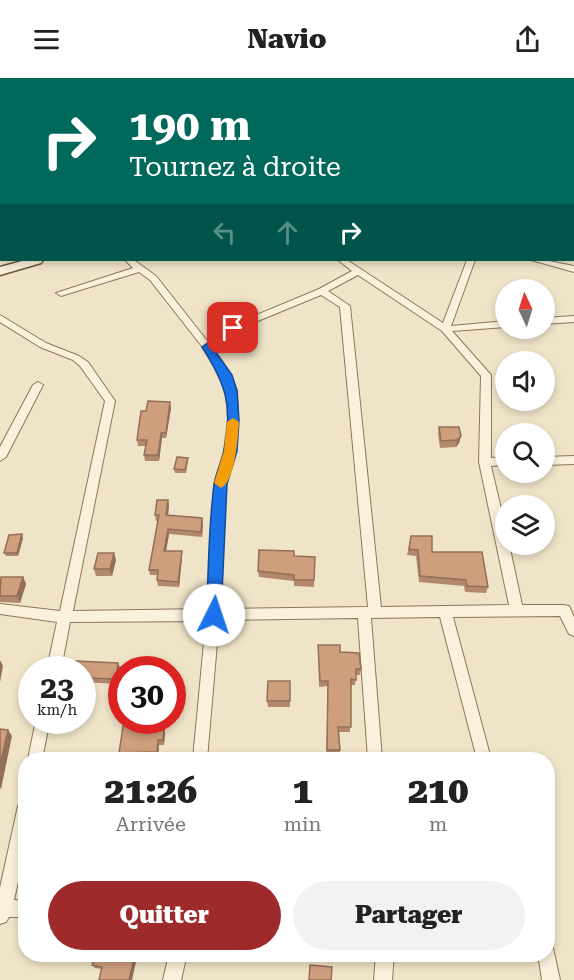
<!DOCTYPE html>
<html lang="fr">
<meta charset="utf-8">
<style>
:root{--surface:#fff;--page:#f2f2f2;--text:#222;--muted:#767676;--accent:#9e2a2b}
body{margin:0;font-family:"Roboto Serif",serif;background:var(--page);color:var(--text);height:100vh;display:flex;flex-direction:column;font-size:22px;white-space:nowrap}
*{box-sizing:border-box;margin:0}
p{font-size:20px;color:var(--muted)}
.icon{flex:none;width:33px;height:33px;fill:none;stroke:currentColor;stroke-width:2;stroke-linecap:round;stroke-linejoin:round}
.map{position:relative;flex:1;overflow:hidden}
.details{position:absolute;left:18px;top:674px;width:537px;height:210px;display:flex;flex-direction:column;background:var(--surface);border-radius:24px;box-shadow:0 3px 9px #0003}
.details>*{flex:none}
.hud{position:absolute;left:0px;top:0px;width:574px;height:183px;box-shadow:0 3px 9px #0003;background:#00695c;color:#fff;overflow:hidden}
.needle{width:39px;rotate:356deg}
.tools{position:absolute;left:495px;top:201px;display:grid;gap:12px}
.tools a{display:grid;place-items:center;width:60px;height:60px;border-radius:50%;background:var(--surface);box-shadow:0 3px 9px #0003;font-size:30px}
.speed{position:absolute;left:18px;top:578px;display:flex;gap:12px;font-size:30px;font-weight:700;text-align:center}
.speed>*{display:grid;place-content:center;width:78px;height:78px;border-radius:50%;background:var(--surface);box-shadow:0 3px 9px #0003;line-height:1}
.speed small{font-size:15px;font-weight:400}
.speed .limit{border:9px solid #d22;background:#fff;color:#111}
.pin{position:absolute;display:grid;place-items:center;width:51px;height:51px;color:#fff;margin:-26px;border-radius:12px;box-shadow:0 3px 9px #0006}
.me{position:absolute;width:66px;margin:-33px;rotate:4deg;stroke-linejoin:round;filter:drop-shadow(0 0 4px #0008)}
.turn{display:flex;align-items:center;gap:21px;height:126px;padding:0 30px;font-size:27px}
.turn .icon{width:78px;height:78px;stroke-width:2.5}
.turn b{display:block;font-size:42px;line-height:51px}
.lanes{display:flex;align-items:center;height:57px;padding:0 30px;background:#0003;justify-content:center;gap:30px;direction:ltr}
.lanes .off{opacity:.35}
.eta{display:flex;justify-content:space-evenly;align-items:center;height:102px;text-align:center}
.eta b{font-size:36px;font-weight:800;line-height:42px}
.cta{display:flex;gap:12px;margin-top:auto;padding:12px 30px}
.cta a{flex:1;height:69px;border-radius:36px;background:var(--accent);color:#fff;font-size:24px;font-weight:800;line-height:69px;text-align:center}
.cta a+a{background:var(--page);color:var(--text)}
header{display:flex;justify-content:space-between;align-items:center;height:78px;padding:0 30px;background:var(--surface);font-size:27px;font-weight:800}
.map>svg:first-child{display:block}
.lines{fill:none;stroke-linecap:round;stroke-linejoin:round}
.minor-casing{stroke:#8d765c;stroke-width:2}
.secondary-casing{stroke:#6f573f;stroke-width:3}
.minor{fill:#faf1dc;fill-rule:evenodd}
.secondary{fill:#faf1dc;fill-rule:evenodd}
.wall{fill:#b2896c}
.shaded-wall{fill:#916f58}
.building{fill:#cf9f7d;stroke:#916f58;stroke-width:1.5}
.route{fill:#1a73e8;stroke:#114b97;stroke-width:1.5}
.slow{fill:#f59e0b}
</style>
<header><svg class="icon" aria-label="menu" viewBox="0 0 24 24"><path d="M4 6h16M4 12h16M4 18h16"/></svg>Navio<svg class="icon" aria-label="share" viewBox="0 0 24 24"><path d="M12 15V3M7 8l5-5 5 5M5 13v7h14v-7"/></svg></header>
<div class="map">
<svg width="574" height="902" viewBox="0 0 574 902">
<rect width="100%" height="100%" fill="#f0e4c8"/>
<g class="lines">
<defs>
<g id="minor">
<polygon points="283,0 289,0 282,2"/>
<polygon points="317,0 326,0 315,2"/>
<rect x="370" y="0" width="6" height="2"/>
<polygon points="536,0 550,2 537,2"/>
<rect x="573" y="4" width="1" height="4"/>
<polygon points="0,66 2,66 0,71"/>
<rect x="0" y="117" width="2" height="4"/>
<path d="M125 182H134L156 198 208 264 230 248 319 211 352 193 338 182H347L443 245 467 182H475L451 248 506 243V249L452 253 491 297V380L506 379V387L491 388 506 452V466H509L522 527H564L569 528 574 539V558L569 556 560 538 453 539 491 681H477L440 539 371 540 382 681H368L358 540 219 542 207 681H193L206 543 70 544 61 591H47L57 544 0 536V526L60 533 105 323 80 288 73 282 40 269 0 244V237L46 265 79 278 88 284 115 323 73 533 207 531 214 406 224 373 228 342 227 313 221 297 204 271 150 202 139 194 64 217 61 218 56 215 133 190ZM358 197 442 253 481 298 479 384 509 527 381 529 350 228 328 213ZM321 217 340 229 368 529 220 531 226 406 236 373 238 342 237 313 231 297 212 270 236 252Z"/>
<polygon points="531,182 544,182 574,188 574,194"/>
<polygon points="574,238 574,244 544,246 544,240"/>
<polygon points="38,304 43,307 6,379 0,383 0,369 33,307"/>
<polygon points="574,378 574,386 544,387 544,379"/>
<polygon points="36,642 50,642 42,681 28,681"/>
<polygon points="26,720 26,767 14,822 26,823 26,839 9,839 6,844 0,846 0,810 18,728 21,723"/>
<polygon points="548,868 553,870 560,902 542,902 538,876 548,876"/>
<polygon points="169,876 187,876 181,902 163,902"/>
<polygon points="376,876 394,876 392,902 374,902"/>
</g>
<g id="secondary">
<rect x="573" y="36" width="1" height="6"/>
<polygon points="0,173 2,173 0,181"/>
<polygon points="26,182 43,182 41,185 0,197 0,189"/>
</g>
</defs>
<use href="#minor" class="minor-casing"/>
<use href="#secondary" class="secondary-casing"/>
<use href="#minor" class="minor"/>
<use href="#secondary" class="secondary"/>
</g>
<g class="wall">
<polygon points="171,330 166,360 162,360 159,383 145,383 144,377 146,368 138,368 137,362"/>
<polygon points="439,349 461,358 459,365 456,369 440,370 438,356"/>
<polygon points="188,384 186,395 175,395 174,391"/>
<polygon points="168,422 169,428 168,438 203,446 202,459 169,456 166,473 182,473 182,479 179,509 158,508 157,502 157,497 150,497 149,492 158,443 156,443 155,437"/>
<polygon points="411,458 432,474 488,509 486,515 465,514 464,508 419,504 416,478 407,477"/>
<polygon points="23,460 18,478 6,478 4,475"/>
<polygon points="294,478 315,479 314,509 294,508 294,503 259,499 258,493"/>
<polygon points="116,482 112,498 96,498 94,491"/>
<polygon points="23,499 26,506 20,525 0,524 0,501"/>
<polygon points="318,567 340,574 361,591 360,597 356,597 355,607 351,607 350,654 339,654 340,672 340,677 326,677 328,608 319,609"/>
<polygon points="120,589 117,606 82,604 82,591"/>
<polygon points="290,603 290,629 268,629 267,623"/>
<polygon points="152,650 165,655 164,667 159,667 158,679 121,680 119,675"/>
<polygon points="111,880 136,884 102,891 95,890 92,887"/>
</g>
<g class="shaded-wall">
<polygon points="170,324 171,330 166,360 166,355"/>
<polygon points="161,355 162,360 159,383 158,377"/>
<polygon points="461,358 459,365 456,369 457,362"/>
<polygon points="168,422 169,428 167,443 166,437"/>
<polygon points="202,440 203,446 202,459 201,454"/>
<polygon points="168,451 169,456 165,479 164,473"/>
<polygon points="22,456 23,460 18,478 17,475"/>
<polygon points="182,473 182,479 179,509 178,504"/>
<polygon points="114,475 116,482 112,498 110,491"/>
<polygon points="23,499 26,506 20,525 17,518"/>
<polygon points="0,582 3,588 0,604"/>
<polygon points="118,585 120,589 117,606 116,601"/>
<polygon points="151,642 153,642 152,655 150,650"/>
<polygon points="164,650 165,655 164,667 163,662"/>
<polygon points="8,652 12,658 1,711 0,710 0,687"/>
<polygon points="158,662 159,667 158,679 157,674"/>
<polygon points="134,881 136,884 132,902 129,902"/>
</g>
<g class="building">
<polygon points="148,323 170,324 166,355 161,355 158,377 144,377 147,362 137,362 141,333 146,333"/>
<polygon points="439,349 459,349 461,358 457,362 441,363"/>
<polygon points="177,379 188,380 185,392 174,391"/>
<polygon points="157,422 168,422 166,437 202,440 201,454 168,451 164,473 182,473 178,504 157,502 158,492 149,492 159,437 155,437"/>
<polygon points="22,456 17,475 4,475 9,457"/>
<polygon points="411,458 432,458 432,474 482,474 488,509 467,508 466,502 420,498 418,472 409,471"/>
<polygon points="259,472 294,473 294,478 315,479 314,502 294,502 294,497 258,493"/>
<polygon points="98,475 114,475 110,491 94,491"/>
<polygon points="1,499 23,499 17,518 0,518"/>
<polygon points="318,567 340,567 340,574 359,575 361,591 356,591 356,602 351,601 351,649 338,649 340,672 327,672 328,603 320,603"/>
<polygon points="76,583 118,585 116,601 82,600 82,591 74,591"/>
<polygon points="268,603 290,603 290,623 267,623"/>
<polygon points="124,642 151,642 150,650 164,650 163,662 158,662 157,674 119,675"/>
<polygon points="0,651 8,652 0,687"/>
<polygon points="96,876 111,880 113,876 134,881 129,902 99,902 102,889 92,887"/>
<polygon points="310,887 332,889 331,902 309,902"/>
</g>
<path class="route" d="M233 247 237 248V252L213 270 232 297 237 313 239 342 237 373 227 406 221 537 219 542 214 544 208 542 206 537C209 495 208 451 214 408 215 396 222 385 224 373 233 328 226 306 202 269Z"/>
<path class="slow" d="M233 340 239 344C238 358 235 405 221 410L214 405 224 373 227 344Z"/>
</svg>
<div class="tools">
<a><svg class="needle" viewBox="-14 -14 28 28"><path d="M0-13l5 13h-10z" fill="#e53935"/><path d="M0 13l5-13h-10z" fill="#767676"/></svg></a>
<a><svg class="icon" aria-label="sound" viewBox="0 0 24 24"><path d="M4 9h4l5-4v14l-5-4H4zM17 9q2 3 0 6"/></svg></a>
<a><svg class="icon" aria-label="search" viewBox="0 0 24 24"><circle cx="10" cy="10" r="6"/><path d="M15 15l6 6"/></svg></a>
<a><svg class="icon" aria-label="layers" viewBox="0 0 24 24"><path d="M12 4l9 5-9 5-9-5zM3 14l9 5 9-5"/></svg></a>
</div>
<div class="speed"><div>23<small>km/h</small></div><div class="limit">30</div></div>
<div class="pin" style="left:233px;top:250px;background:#d93025"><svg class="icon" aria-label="arrive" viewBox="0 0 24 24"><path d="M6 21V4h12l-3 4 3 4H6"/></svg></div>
<svg class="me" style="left:214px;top:537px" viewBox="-20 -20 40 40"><circle r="19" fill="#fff"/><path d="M0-13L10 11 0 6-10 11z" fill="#1a73e8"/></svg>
<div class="hud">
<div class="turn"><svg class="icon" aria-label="right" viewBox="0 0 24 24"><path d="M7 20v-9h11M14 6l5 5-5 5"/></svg><div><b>190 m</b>Tournez à droite</div></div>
<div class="lanes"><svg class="icon off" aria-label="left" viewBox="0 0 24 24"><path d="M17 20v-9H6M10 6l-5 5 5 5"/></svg><svg class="icon off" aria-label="ahead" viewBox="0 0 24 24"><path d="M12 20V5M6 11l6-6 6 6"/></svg><svg class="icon" aria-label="right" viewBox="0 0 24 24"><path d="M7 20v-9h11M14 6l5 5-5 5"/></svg></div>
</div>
<section class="details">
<div class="eta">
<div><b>21:26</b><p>Arrivée</p></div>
<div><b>1</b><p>min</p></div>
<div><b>210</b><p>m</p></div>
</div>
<div class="cta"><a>Quitter</a><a>Partager</a></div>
</section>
</div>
